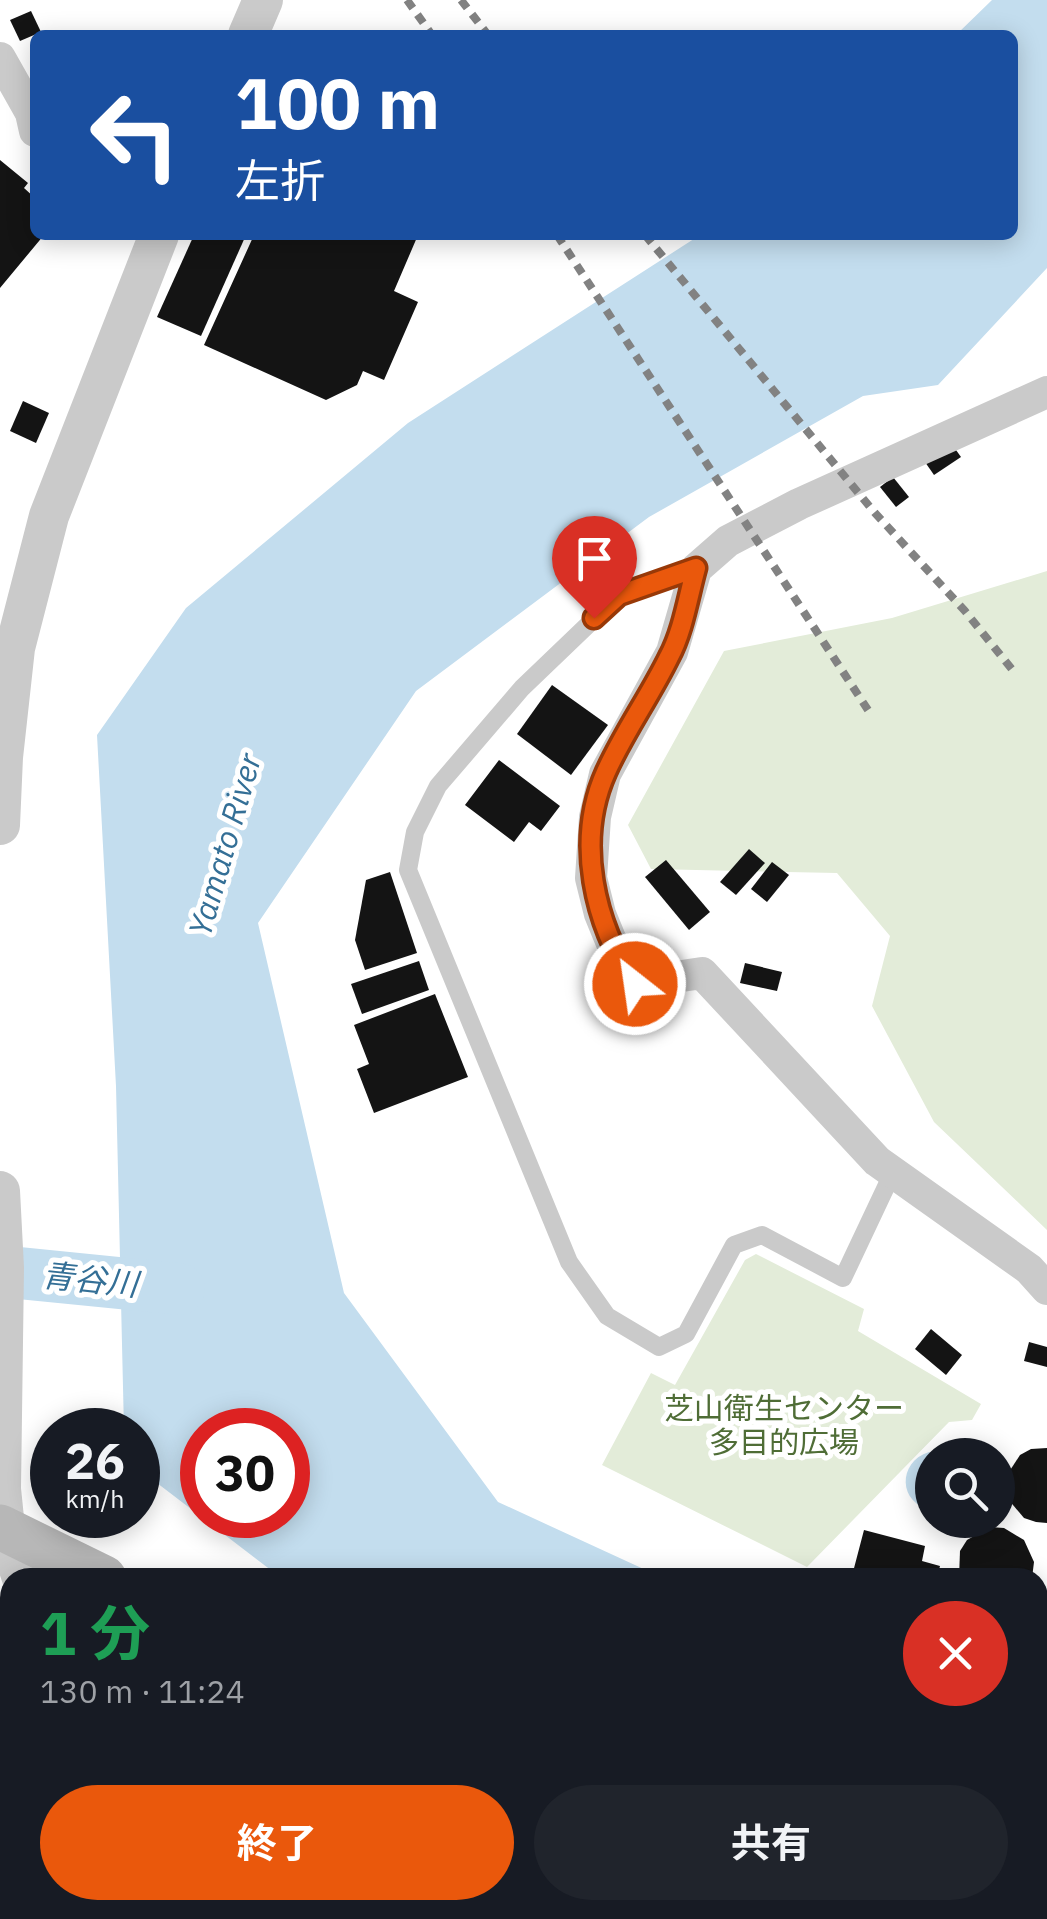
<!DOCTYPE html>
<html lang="ja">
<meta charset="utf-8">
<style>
:root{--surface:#171b24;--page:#20242c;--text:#f1f3f6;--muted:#9ea1a6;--accent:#ea580c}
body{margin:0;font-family:"IBM Plex Sans","Noto Sans JP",sans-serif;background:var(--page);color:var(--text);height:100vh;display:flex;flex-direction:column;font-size:38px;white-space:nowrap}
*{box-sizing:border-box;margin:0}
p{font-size:32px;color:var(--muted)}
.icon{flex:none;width:55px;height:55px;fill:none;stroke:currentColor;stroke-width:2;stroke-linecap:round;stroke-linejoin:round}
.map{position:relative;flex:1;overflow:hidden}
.side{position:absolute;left:0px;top:1568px;width:1048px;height:352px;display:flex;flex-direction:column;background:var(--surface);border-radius:30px 30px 0 0;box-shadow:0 5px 25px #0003}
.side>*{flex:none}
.hud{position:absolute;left:30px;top:30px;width:988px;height:210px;border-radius:15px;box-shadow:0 5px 25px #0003;background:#1a4fa0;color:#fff;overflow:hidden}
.controls{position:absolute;left:915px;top:1438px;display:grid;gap:20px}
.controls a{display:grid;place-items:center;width:100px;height:100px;border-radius:50%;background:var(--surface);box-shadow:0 5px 25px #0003;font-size:50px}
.speed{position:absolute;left:30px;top:1408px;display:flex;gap:20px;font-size:50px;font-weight:700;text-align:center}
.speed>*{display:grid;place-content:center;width:130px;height:130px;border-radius:50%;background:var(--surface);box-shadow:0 5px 25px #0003;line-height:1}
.speed small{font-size:25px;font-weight:400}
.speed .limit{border:15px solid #d22;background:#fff;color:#111}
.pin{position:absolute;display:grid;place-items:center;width:85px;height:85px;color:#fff;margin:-102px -42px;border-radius:50% 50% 50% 0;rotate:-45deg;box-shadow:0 0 10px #0007}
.pin .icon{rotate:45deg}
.me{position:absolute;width:110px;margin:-55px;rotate:330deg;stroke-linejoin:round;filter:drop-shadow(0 0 8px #0008)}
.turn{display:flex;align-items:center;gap:35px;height:210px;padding:0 40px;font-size:45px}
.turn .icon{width:130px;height:130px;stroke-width:2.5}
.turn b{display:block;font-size:70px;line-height:85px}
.round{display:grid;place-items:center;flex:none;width:105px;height:105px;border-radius:52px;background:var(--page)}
.summary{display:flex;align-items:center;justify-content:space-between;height:170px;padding:0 40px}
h1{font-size:60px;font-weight:700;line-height:75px;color:#1e9e55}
.cta{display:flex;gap:20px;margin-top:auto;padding:20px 40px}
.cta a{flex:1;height:115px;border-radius:60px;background:var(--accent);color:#fff;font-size:40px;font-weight:700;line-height:115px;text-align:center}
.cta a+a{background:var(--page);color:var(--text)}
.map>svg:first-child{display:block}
.green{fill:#e3ecd9}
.water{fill:#c3ddee;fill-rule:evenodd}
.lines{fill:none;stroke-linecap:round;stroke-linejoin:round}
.river{stroke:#c3ddee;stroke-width:52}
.building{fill:#141414}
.service{stroke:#cacaca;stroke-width:18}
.minor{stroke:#cacaca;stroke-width:32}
.tertiary{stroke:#cacaca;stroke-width:40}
.secondary{stroke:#b7b7b7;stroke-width:45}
.rail{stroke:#828282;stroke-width:8;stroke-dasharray:10 8;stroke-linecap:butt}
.route-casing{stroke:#983908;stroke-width:25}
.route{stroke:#ea580c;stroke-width:18}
.labels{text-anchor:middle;stroke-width:10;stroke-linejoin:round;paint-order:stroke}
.park-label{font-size:30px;fill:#4f6d36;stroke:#fff}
.water-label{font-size:32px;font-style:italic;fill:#346f96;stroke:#fff}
</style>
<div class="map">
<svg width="1047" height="1919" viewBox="0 0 1047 1919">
<rect width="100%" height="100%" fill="#fff"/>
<g class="green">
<polygon points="1047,571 1047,1230 934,1122 872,1006 890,936 837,873 651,869 628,825 724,651 892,618"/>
<polygon points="756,1254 864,1309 858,1331 981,1404 972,1420 949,1422 807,1567 602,1465 651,1373 675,1385 745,1260"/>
<polygon points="0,1618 10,1624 10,1910 501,1910 516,1919 0,1919"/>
</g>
<g class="water">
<path d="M992 0H1047V268L938 385 863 396 649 517 416 691 258 923 344 1293 498 1502 661 1577H280L157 1483 138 1452V1430H124L116 1086 97 735 186 608 408 423 700 235H1012V35H956ZM202 1430H288V1515H202Z"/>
<path d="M929 1452 948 1455H932V1510C898 1504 897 1462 929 1452Z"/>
<polygon points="1038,1723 1047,1725 1047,1919 762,1919 747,1910 1038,1910"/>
</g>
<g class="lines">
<polyline class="river" points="0,1271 179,1289"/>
</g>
<g class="building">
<polygon points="31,11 41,32 20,41 10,20"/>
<polygon points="0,160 28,183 24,188 35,198 35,235 44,235 0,288"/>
<polygon points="194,235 246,235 201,336 157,317"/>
<polygon points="254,235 418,235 394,291 418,302 384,380 363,371 357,385 326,400 204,345"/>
<polygon points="23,401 49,413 36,443 10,431"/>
<polygon points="951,443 961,457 934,475 925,462"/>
<polygon points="893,477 909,497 896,507 880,487"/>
<polygon points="552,685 608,725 571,775 517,734"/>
<polygon points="499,760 560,806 541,831 529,822 514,842 465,805"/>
<polygon points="749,849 765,863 736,895 720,882"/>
<polygon points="666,860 710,912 689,930 645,877"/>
<polygon points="772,862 789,875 767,902 751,889"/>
<polygon points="390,872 417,953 365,970 355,940 366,880"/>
<polygon points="419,961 429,990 362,1014 351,984"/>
<polygon points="745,963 782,972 777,991 740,983"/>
<polygon points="435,994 468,1077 374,1113 357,1069 369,1064 354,1025"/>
<polygon points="931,1329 962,1355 946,1375 915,1349"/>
<polygon points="1029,1342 1047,1347 1047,1367 1024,1361"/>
<polygon points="1047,1448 1047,1523 1036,1522 1024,1518 1008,1499 1007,1475 1020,1455 1031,1449"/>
<polygon points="990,1527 1004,1528 1024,1540 1034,1562 1032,1578 959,1578 960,1551 967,1540"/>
<polygon points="864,1530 925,1546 922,1561 940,1566 937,1578 875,1578 853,1572"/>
<polygon points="1038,1598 1047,1600 1047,1628 1038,1626"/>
</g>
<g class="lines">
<polyline class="service" points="696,569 619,595 522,688 438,786 415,832 408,870 569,1262 607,1316 659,1347 686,1334 734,1245 762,1235 843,1278 893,1172"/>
<g class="minor">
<polyline points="0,58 31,113 35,131"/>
<polyline points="1047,392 799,504 728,541 696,569 672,652 605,774 595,817 591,878 600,914 618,958 635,983 702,973 877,1161 1029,1269 1047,1289"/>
</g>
<g class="tertiary">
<polyline points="248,35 263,0"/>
<polyline points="0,825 3,757 15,648 49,516 159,235"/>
<polyline points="0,1191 4,1268 1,1489 5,1528 22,1578"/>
<polyline points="385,1910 392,1919"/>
</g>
<g class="secondary">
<polyline points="0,1527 104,1578"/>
<polyline points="579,1910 589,1919"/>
</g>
<g class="rail">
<polyline points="407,0 432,35"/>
<polyline points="461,0 488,35"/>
<polyline points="557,235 868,710"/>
<polyline points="645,235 875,513 965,611 1015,673"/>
</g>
</g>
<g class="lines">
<defs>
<path id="route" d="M594 618 619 595 696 568C688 597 683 631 669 657 650 696 624 732 606 772 575 841 594 924 635 984"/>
</defs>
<use href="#route" class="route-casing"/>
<use href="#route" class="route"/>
</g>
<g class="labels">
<g class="park-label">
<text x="784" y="1419">芝山衛生センター<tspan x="784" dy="34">多目的広場</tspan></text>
</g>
<g class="water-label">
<text transform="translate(225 845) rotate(-74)" y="11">Yamato River</text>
<text transform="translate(90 1280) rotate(6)" y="11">青谷川</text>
</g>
</g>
</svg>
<div class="controls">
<a><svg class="icon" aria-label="search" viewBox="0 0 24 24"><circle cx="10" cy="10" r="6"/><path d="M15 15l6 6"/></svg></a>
</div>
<div class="speed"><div>26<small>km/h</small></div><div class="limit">30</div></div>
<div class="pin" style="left:594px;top:618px;background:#d93025"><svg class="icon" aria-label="arrive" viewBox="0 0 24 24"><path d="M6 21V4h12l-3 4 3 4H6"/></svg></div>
<svg class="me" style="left:635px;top:984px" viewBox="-20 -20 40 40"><circle r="17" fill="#ea580c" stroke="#fff" stroke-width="3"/><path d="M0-11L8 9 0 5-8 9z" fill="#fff"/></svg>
<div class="hud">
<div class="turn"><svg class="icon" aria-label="left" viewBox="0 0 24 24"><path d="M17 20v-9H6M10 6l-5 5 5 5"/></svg><div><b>100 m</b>左折</div></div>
</div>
<section class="side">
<div class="summary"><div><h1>1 分</h1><p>130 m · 11:24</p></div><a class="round" style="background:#d93025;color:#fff"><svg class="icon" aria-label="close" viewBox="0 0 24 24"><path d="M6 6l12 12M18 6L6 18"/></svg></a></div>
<div class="cta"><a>終了</a><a>共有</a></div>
</section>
</div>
